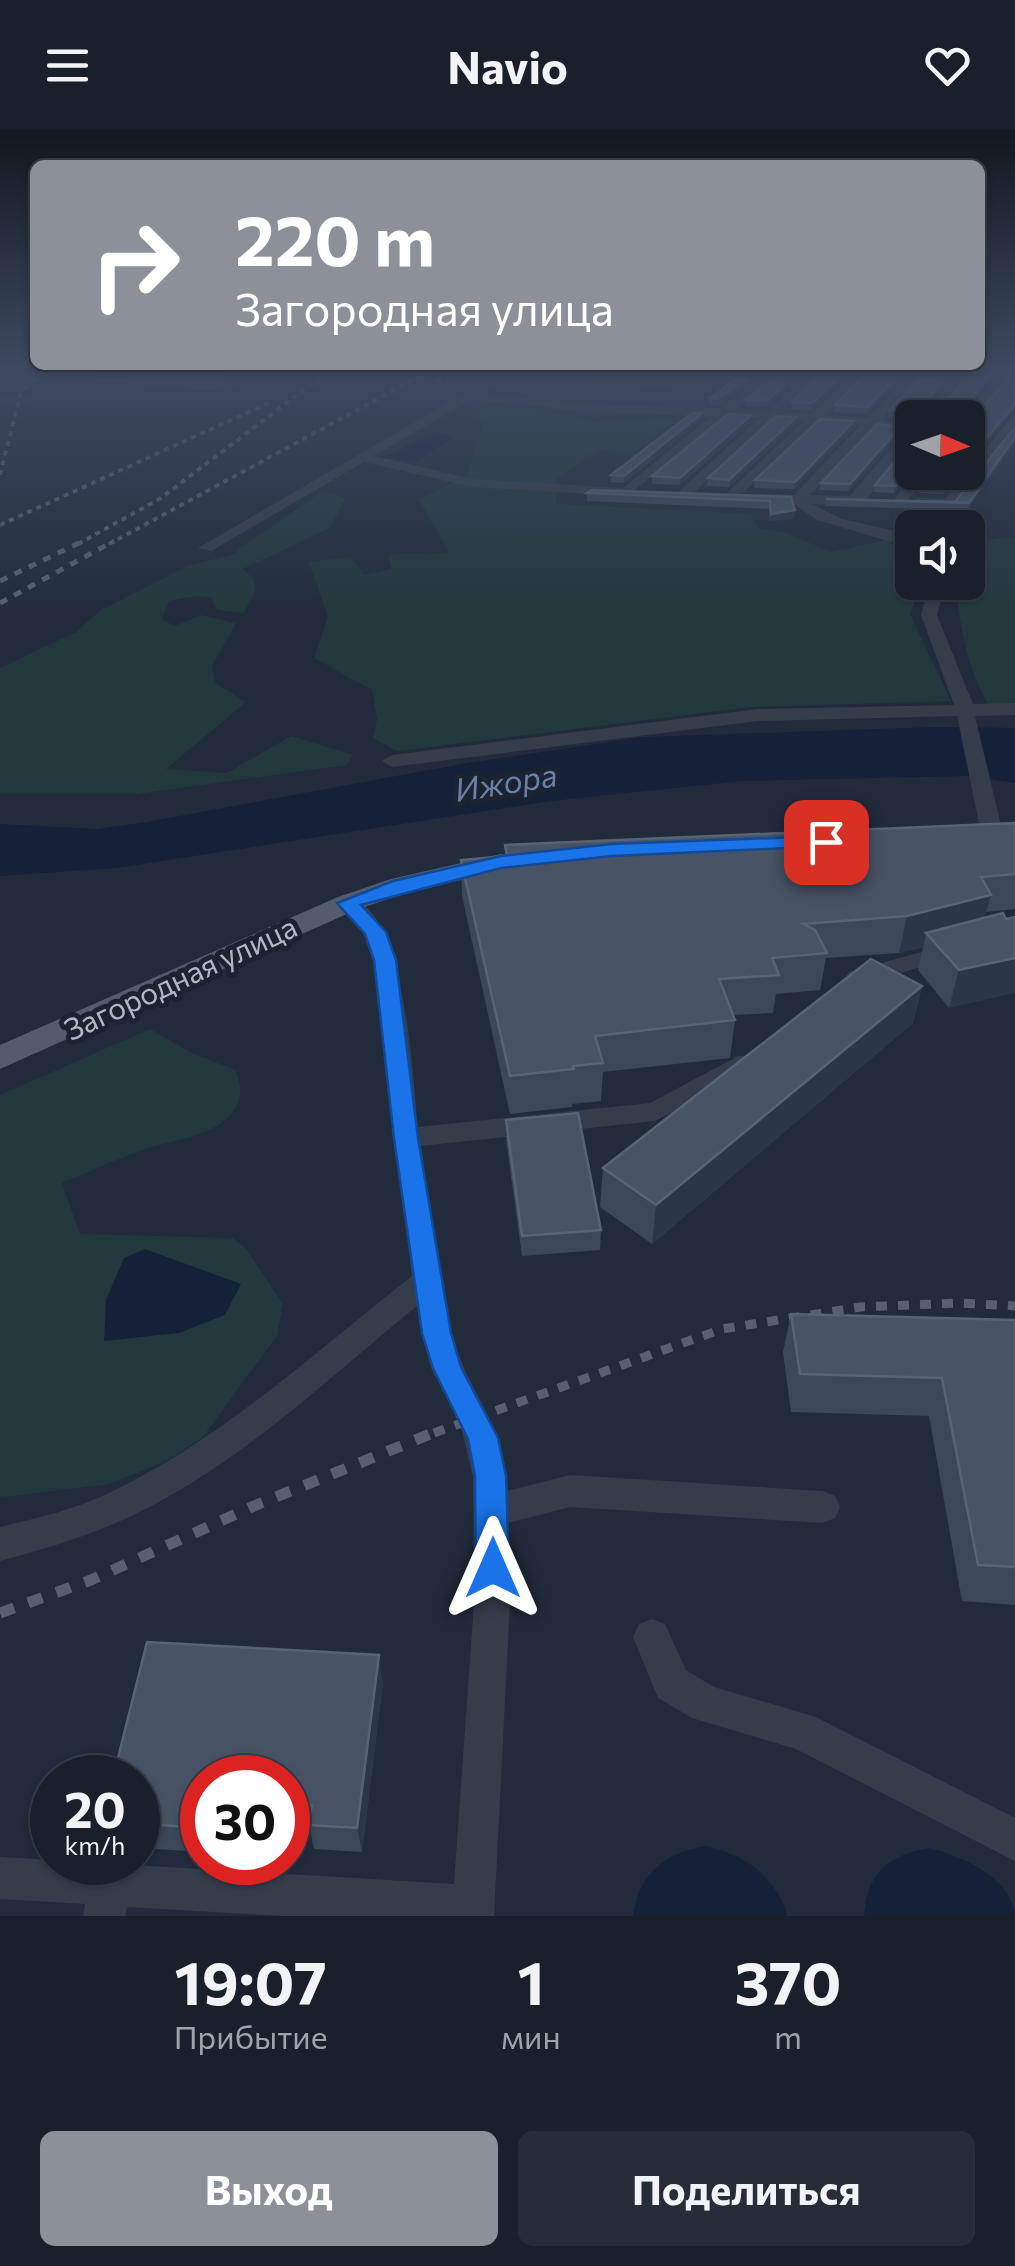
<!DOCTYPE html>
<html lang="ru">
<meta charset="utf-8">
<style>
:root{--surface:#19202c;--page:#262d38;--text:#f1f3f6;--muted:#9fa3a9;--line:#373e48;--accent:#8c9099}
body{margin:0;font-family:Commissioner,sans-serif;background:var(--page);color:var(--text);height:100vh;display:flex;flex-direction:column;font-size:38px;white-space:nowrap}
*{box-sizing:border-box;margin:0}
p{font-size:32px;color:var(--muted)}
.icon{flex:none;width:55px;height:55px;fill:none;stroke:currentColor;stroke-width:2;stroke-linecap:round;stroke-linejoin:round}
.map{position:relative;height:1786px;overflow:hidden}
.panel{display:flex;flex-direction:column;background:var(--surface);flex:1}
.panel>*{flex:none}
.hud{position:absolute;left:30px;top:30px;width:955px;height:210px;border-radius:15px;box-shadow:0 2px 8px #0004,0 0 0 2px var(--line);background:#8c9099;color:#fff;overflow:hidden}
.needle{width:65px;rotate:92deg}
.tools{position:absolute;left:895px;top:270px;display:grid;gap:20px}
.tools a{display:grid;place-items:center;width:90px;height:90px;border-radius:15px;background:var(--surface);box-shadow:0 2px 8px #0004,0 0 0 2px var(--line);font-size:50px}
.speed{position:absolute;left:30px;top:1625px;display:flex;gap:20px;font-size:50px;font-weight:700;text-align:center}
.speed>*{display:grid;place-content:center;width:130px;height:130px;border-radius:50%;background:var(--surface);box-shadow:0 2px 8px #0004,0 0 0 2px var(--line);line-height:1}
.speed small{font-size:25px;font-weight:400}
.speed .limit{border:15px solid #d22;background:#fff;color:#111}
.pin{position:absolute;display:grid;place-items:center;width:85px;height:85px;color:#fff;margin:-42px;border-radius:20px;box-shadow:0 5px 15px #0006}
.me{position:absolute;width:110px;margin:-55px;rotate:0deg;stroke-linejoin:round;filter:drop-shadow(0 0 8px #0008)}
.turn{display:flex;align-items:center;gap:35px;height:210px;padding:0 40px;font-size:45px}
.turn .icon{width:130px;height:130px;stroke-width:2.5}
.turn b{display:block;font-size:70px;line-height:85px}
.eta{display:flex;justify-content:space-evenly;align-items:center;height:170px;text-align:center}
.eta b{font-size:60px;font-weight:700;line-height:70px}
.button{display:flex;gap:20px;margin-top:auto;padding:20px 40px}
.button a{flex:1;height:115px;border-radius:15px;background:var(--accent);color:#fff;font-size:40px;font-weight:700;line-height:115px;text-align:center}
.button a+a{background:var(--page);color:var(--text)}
header{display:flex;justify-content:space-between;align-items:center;height:130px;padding:0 40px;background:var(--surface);font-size:45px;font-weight:700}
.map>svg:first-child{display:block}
.green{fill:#23383c}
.water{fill:#152139}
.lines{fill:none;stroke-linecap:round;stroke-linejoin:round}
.minor{fill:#353d4b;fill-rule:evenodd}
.major{fill:#535c6c;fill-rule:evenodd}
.rail-far3{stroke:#576073;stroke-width:4;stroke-dasharray:5 5;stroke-linecap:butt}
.rail-far2{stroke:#576073;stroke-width:5;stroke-dasharray:8 8;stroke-linecap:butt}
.rail-far1{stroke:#576073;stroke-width:9;stroke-dasharray:11 11;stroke-linecap:butt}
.rail{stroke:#576073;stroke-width:11;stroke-dasharray:15 15;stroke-linecap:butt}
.wall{fill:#3c475a}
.shaded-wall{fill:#2c3649}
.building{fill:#485366;stroke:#586375;stroke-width:2.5}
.route{fill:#1a73e8;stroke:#114b97;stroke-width:2.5}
.labels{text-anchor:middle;stroke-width:10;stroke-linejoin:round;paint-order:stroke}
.street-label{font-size:30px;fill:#b0b8c7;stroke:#1b2230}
.water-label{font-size:32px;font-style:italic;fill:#687fa7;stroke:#1b2230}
</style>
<header><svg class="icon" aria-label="menu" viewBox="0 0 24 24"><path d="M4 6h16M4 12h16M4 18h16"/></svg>Navio<svg class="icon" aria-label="heart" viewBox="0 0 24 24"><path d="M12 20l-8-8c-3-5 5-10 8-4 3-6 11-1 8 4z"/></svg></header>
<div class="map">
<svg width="1015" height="1786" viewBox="0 0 1015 1786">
<rect width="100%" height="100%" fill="#212b3b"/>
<g class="green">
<polygon points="607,239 715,239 696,242 683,255 647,257 602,248"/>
<path d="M489 275 560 284 590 292 678 288 632 324 599 319 557 348 556 374 750 384 759 398 786 403 831 422 886 410 912 424V452L922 453 910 484 951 571 750 577 397 621 373 608 377 589 372 560 314 528 328 487 309 432 351 427 364 445 392 439 388 426C404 421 427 427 449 422L419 370 467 345 483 292 473 286Z"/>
<polygon points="330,362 345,369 330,398 243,439 253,448 256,459 244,483 217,480 211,467 195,466 169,471 162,489 175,496 201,485 236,493 212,536 215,553 246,572 166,639 227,643 291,606 353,625 347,635 137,664 0,664 0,538 76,502 101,480 190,435 236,424 237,420 320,363"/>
<path d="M1015 408V576L989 575C966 536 960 498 956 453L968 452V410Z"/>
<path d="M150 899 190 922 235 940C242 955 243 970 231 984 212 1007 170 1010 143 1020 116 1029 89 1042 62 1053L80 1104 233 1108 247 1120 283 1174 277 1206 202 1308 168 1330 110 1354 4 1367 0 1365V965Z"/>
</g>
<g class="water">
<polygon points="433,302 454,307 417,331 382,328"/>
<polygon points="936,597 1015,598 1015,653 967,646 742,651 551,671 117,738 0,746 0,694 97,699 147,692 467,633 643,607"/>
<polygon points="145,1119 241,1154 225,1185 179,1203 104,1211 106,1170 124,1128"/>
<path d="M706 1716C744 1725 776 1745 787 1786H633C639 1743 665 1723 706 1716Z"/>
<path d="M929 1718C962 1726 1011 1747 1015 1786H864C867 1742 889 1725 929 1718Z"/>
</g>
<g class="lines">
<g class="minor">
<path d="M506 239H521L482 263 580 274 720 279 763 247 809 251V257L782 282 812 284 859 239H872L825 285 868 288 910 245 1015 242V250H1007L968 295V288H964L995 250 964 251 934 288H921L952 251 917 252 881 290 912 294V311L863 374H811L842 389 904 403 912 408V418L817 390 792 373 758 372 751 368 758 364 794 365 861 295 818 292 736 370H726V364L804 291 774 289 688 368H678V362L760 288 726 287 627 366 472 357 364 332 211 421 198 418ZM766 255 795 257 768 281 735 280ZM472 269 580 281 711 287 623 358 472 349 374 326ZM874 297 906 301 850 366 810 365Z"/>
<polygon points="30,266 30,272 0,275 0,267"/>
<polygon points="1015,283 1015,296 954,376 913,375 911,372 918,368 945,369"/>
<polygon points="916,342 931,342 904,375 894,375 892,372"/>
<polygon points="930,452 946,452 937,485 973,574 1015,573 1015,585 975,586 1004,708 1001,713 985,713 982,708 957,586 758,591 392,637 382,631 392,625 758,579 954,575 921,485"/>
<path d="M348 766C407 781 412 945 418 997L650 973 738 926H756L760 932 756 938 655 991 421 1016C431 1076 436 1151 453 1209 470 1264 506 1297 507 1361L570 1345 823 1361 835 1366 840 1377 835 1388 823 1393 570 1377 508 1393 510 1473 494 1786H283L127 1777 125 1786H83L85 1774 0 1769V1727L454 1754 474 1473 473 1347 459 1289 431 1238 417 1176C326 1250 238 1336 131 1386 89 1406 45 1419 0 1431V1397C37 1388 74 1380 109 1363 221 1310 315 1222 412 1146L373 831 364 804 337 773Z"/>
<polygon points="1015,796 1015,810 858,855 846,847 849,842"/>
<polygon points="652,1489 665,1494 686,1540 714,1557 816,1587 1015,1688 1015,1731 796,1619 692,1588 658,1568 633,1507 639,1494"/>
</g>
<polygon class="major" points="501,724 511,726 515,732 511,738 410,762 358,779 0,939 0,915 338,767 391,749"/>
<g class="rail-far3">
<polyline points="437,252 459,239"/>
<polyline points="0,345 21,262 45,239"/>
<polyline points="0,395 273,271"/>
<polyline points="78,414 161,368 331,239"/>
<polyline points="109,414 433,239"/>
</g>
<g class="rail-far2">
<polyline points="0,451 83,411"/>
<polyline points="0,473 114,411"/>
</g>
<polyline class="rail-far1" points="434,1303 722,1199 860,1177 960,1173 1015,1176"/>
<polyline class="rail" points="0,1483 91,1450 254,1376 440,1300"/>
</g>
<g class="wall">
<polygon points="90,239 254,239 254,243 231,262 92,250"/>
<polygon points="826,239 853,239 811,280 791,279 792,272"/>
<polygon points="871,239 908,239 907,243 867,284 834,282 835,275"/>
<polygon points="988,247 987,254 964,282 967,288 912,288 912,291 889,287 890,280 945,248 944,255 922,282 935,285"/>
<polygon points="745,256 719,275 710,275 710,268"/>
<polygon points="786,260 767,277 745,277 746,270"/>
<polygon points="702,283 701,290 624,353 611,352 611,345"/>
<polygon points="796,287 795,294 729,357 707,356 708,348"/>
<polygon points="751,291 680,355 652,354 652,346"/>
<polygon points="1015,297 1015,312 967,380 825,376 826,369 955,372"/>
<polygon points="853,298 794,359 754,358 755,350"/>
<polygon points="899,304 849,361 819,360 821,353"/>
<polygon points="912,311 912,340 894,363 874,362 875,355"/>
<polygon points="962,342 943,364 919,363 920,356"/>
<polygon points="587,363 791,367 794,388 770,391 769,379 587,371"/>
<polygon points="1015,693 1015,779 986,782 949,878 918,840 923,817 899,823 826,828 820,860 776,864 773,883 733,885 735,890 730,928 603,942 601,971 572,974 572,977 510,984 462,766 461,730 505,727 505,715"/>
<polygon points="922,856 913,893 652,1114 600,1077 603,1038"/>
<polygon points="506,990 601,1100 600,1120 522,1126 506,1010"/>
<polygon points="791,1184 1015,1190 1015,1475 962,1471 929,1286 791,1282 783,1222"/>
<polygon points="383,1552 362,1722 314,1719 310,1700 288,1698 288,1648 202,1648 202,1722 156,1719 146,1694 147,1689 138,1688 138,1648"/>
</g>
<g class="shaded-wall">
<polygon points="228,239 254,239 254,243 231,262"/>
<polygon points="847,239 853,239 811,280 812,273"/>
<polygon points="905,239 908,239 907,243 867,284 868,277"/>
<polygon points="988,247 987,254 961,286 962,279"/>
<polygon points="945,248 944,255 917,288 918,281"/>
<polygon points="746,249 745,256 719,275 719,268"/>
<polygon points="787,253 786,260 767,277 767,270"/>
<polygon points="1015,274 1015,279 968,335 968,330"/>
<polygon points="702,283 701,290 624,353 624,346"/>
<polygon points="751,285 751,291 680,355 680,348"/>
<polygon points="796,287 795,294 729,357 729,350"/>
<polygon points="854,291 853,298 794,359 795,352"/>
<polygon points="900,297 899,304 849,361 850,354"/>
<polygon points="1015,307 1015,312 967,380 969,373"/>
<polygon points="912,335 912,340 894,363 896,356"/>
<polygon points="957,342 962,342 943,364 945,357"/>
<polygon points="795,380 794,388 770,391 771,384"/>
<polygon points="991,765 981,801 926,803 923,817 899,823 907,786"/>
<polygon points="1015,828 1015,863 949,878 959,840"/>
<polygon points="922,856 913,893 652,1114 656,1075"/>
<polygon points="379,1525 383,1552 362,1722 357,1698"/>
</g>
<g class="building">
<polygon points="826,239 847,239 812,273 792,272 814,249"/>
<polygon points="871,239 905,239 868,277 835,275"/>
<polygon points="1015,245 1015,274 968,330 968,288 970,292 1010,247"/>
<polygon points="988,247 962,279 967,288 916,288 916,285 890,280 920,249 945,248 918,281 935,285 967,248"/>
<polygon points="737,248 746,249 719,268 710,268"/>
<polygon points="768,252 787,253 767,270 746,270"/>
<polygon points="692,283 702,283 624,346 611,345"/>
<polygon points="728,284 751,285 680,348 652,346"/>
<polygon points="776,286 796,287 729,350 708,348"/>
<polygon points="820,289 854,291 795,352 755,350"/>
<polygon points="877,294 900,297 850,354 821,353"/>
<polygon points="1015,297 1015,307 969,373 826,369 955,372"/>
<polygon points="912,311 912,335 896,356 875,355"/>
<polygon points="931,342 957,342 945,357 920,356"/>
<polygon points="592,360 791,367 795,380 771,384 770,371 587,363"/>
<polygon points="1015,693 1015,744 981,747 991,765 907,786 803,794 815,800 827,823 772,828 779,845 719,849 735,890 595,906 603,933 573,936 574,939 510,946 461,730 507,726 505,715"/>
<polygon points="1003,783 1006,789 1015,787 1015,828 959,840 926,803"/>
<polygon points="871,829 922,856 656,1075 603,1038"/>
<polygon points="578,983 601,1100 522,1106 506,990"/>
<polygon points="791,1184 1015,1190 1015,1437 978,1435 942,1248 800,1244"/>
<polygon points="147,1512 379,1525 357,1698 309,1695 312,1675 288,1674 288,1648 202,1648 202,1698 146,1694 152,1665 138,1664 138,1648 113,1648"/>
</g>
<linearGradient id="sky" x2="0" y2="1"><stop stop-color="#121820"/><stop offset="0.49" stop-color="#3d4a60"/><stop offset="1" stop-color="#3d4a60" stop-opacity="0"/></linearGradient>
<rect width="1015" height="489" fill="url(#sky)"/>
<polygon class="route" points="826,706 833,708 833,716 612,726 501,738 361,775 386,802 396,830 418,1008 451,1203 461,1237 498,1308 506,1346 509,1438 504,1449 493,1454 481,1449 476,1438 475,1346 468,1309 433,1238 422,1203 394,1008 374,830 365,804 337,773 393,751 501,726 612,714"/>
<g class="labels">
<g class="street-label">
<text transform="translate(181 849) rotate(-25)" y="10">Загородная улица</text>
</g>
<g class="water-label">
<text transform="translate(506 653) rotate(-9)" y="11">Ижора</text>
</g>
</g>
</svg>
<div class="tools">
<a><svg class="needle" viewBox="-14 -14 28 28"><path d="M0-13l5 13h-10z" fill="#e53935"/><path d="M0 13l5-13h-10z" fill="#9fa3a9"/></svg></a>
<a><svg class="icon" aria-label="sound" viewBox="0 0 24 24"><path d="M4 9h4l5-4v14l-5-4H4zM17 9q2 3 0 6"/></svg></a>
</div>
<div class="speed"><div>20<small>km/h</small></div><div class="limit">30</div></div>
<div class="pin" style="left:826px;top:712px;background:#d93025"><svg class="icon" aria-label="arrive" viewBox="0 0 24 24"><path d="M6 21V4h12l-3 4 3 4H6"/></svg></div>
<svg class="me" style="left:493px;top:1438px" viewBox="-20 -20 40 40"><path d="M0-17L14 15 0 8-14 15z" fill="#1a73e8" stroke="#fff" stroke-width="4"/></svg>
<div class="hud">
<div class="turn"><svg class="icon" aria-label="right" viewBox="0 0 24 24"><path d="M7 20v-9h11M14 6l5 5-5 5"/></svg><div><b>220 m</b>Загородная улица</div></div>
</div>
</div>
<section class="panel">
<div class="eta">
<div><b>19:07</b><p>Прибытие</p></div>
<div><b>1</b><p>мин</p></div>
<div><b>370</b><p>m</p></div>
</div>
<div class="button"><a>Выход</a><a>Поделиться</a></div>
</section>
